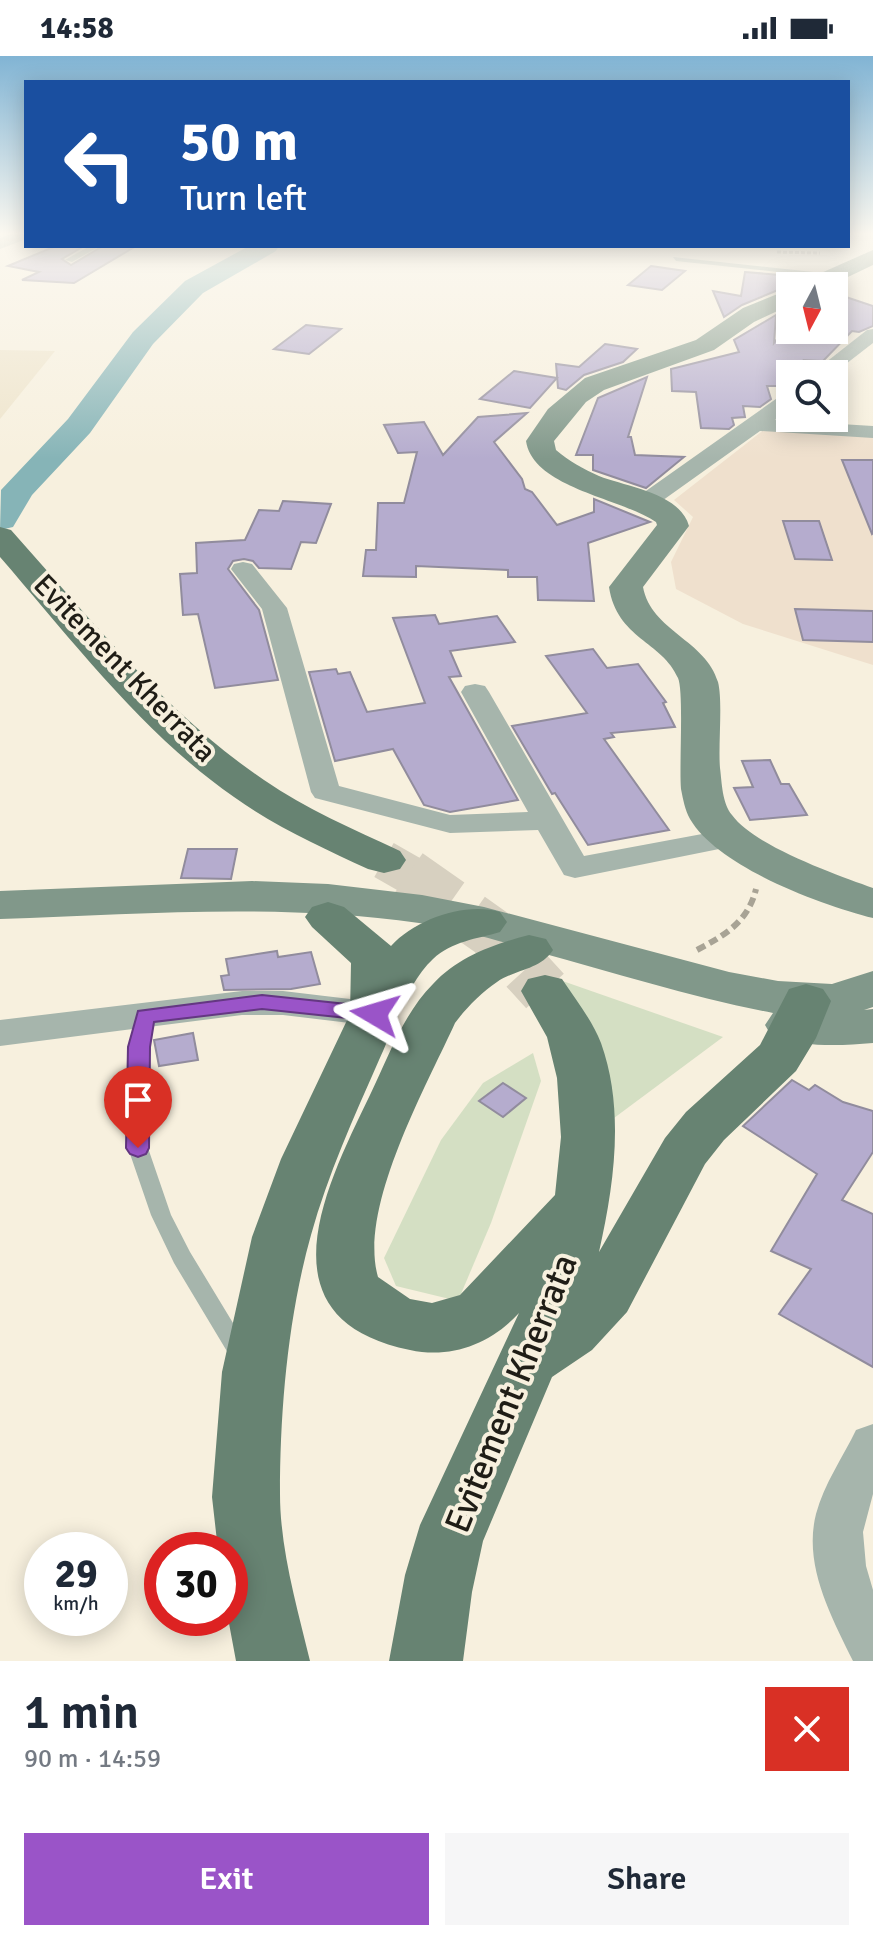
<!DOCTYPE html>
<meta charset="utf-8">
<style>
:root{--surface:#fff;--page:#f6f6f7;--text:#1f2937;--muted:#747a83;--accent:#9a54c8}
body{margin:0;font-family:Signika,sans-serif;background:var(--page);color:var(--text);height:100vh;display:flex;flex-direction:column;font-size:30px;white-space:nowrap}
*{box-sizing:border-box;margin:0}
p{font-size:26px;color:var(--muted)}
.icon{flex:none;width:44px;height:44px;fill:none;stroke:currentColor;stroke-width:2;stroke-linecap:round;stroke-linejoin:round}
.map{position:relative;height:1605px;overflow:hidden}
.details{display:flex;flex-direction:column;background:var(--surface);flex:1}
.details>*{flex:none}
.hud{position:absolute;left:24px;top:24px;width:826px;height:168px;border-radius:0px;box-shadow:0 4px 20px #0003;background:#1a4fa0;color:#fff;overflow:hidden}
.needle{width:52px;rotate:187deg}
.fabs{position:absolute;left:776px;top:216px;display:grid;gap:16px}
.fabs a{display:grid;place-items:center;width:72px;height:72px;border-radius:0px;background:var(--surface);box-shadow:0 4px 20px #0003;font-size:40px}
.speed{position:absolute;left:24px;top:1476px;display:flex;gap:16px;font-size:40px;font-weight:700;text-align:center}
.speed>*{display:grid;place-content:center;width:104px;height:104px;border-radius:50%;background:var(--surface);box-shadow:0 4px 20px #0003;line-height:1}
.speed small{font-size:20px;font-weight:400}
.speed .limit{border:12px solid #d22;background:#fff;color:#111}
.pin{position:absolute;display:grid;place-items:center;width:68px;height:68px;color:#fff;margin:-82px -34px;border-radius:50% 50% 50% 0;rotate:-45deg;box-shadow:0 0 8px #0007}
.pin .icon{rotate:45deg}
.me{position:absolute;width:88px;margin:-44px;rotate:277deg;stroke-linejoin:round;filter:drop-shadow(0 0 6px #0008)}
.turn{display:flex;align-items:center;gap:28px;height:168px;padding:0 24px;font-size:36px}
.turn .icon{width:104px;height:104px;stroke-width:2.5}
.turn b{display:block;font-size:56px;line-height:68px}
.round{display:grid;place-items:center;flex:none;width:84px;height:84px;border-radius:0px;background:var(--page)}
.summary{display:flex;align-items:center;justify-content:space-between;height:136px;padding:0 24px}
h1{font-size:48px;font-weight:600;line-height:60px}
.button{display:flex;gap:16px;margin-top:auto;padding:16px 24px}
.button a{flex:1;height:92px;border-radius:0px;background:var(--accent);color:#fff;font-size:32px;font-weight:600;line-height:92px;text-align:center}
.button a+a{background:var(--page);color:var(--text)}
.status{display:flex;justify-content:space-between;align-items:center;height:56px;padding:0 40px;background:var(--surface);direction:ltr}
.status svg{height:22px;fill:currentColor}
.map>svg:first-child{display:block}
.built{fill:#eee4cb}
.education{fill:#efe0cd}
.green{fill:#d4dfc3}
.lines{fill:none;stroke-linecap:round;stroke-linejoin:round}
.river{fill:#86b4b7;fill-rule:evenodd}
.building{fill:#b5acce;stroke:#918c9d;stroke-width:2}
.primary-tunnel-far1{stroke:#d7d0c0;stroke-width:39;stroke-dasharray:39 20;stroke-linecap:butt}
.primary-tunnel{stroke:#d7d0c0;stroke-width:51;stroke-dasharray:51 25;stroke-linecap:butt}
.path-far1{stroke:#a8a395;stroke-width:3;stroke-dasharray:4 2;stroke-linecap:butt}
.path{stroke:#a8a395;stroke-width:6;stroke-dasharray:9 5;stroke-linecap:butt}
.lane{fill:#a6b5ac;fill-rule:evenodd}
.street{fill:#a6b5ac;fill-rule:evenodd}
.secondary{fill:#81988a;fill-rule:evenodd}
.primary{fill:#678372;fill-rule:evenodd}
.route{fill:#9a54c8;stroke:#643782;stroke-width:2}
.labels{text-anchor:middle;stroke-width:8;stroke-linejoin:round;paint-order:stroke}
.street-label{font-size:30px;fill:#1f1d16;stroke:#f7f0de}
.near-street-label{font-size:36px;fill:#1f1d16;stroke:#f7f0de}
</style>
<div class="status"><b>14:58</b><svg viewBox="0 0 49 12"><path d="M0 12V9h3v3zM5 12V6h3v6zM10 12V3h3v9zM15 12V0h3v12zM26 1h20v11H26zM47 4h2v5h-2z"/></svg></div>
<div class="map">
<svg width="873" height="1605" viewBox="0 0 873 1605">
<rect width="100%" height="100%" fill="#f7f0de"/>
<polygon class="built" points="0,294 55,295 0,363"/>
<polygon class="education" points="765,373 873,380 873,609 743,568 676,533 671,506 693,461 674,444"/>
<g class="green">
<polygon points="554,922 723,981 610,1065"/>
<polygon points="533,997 541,1025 491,1167 458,1245 396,1230 384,1202 441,1084 483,1027"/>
</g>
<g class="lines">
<polygon class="river" points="249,190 279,190 276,195 203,237 153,288 90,377 32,439 13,471 0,474 1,434 68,363 133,276 185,225"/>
</g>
<g class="building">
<polygon points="56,190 84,190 62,203 71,209 103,190 136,190 74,227 22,224 39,216 8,210"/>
<polygon points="651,210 685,215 662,234 628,229"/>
<polygon points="745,216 780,219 778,234 742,249 724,261 713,235 741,240"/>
<polygon points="834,237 873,250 873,270 859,276 852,275 823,305 804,304 809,316 790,316 790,330 767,330 771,343 760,351 743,350 745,361 732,362 734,369 729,373 701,372 696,336 672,335 671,313 739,296 734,284 776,259 774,287 788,270 790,274 834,277"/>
<polygon points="306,269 341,273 309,298 274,293"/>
<polygon points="605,288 637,293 623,306 584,319 566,334 558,332 556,308 579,311"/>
<polygon points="514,315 557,322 530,352 480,343"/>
<polygon points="647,321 628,381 631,381 635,399 684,401 646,432 593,414 593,399 576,399 598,342"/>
<polygon points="527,357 494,386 522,423 525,433 532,436 557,469 594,456 594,443 650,466 588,487 594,545 538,544 537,521 508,521 508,514 416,510 416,521 363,520 366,494 376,494 378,447 404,447 417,396 398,397 384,369 424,366 443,399 478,361"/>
<polygon points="842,404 873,404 873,477 872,478"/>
<polygon points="283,445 331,448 316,487 301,486 291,513 259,512 253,505 244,503 233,505 228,513 259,554 278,624 215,632 198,558 183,559 180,518 197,517 196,487 245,484 259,454 279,455"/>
<polygon points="783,465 819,465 832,504 795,503"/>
<polygon points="795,553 873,555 873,586 803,584"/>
<polygon points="435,559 439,568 497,560 515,586 450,595 461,620 449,621 518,744 450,756 424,749 393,693 335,705 309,616 336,613 338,618 350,616 367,656 425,647 393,562"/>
<polygon points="593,593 607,612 638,608 666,646 663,647 675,671 611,677 614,681 604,683 669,774 588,789 555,737 552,738 512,670 587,657 546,600"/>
<polygon points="770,704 781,728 789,728 807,759 750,764 734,732 753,731 742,705"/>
<polygon points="188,793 237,793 231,823 181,822"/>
<polygon points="277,895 278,901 311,896 320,928 291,933 224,934 221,920 229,919 226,903"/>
<polygon points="193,977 198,1004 159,1010 154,984"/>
<polygon points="792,1024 809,1034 815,1029 843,1046 873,1055 873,1096 842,1144 873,1158 873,1311 779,1258 811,1213 771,1195 817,1118 743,1070"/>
<polygon points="503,1027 526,1042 503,1061 479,1045"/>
</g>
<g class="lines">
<polyline class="primary-tunnel-far1" points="384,804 412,820"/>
<polyline class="primary-tunnel" points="408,818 492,877 545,935"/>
<polyline class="path-far1" points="777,196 820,197"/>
<path class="path" d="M697 894C725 879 748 866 756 833"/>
<g class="lane">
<polygon points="90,190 100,190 72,206 65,204"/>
<polygon points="673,201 832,218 836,220 832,222 676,205"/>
<polygon points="145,954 151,956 154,960 148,991 148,1092 171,1159 190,1196 253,1300 250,1307 242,1310 234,1307 174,1207 151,1159 128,1092 130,991 136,960 139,956"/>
</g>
<g class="street">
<polygon points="11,178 26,178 26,183 0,193 0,182"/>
<polygon points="873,273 873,287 833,318 811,318 867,274"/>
<polygon points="790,336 790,352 775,364 873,370 873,382 760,375 652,452 636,452 633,447 636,442 783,338"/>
<polygon points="243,506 252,508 287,552 339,730 450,759 528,756 461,636 465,630 475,628 485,630 489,636 584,800 729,773 740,775 745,782 740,789 729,791 575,822 564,819 538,774 450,777 315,742 311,736 262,553 231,513 234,508"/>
<polygon points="242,935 283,935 375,946 388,949 393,958 388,967 375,970 283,959 242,959 0,990 0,964"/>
<path d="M873 1368V1438L863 1476 866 1510 873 1534V1605H853C831 1560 803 1509 816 1458 824 1428 843 1401 856 1374Z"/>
</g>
<g class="secondary">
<polygon points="873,194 873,209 829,230 799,230 803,225"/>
<path d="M790 233V249L754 266 714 294 604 334 586 346 554 385 556 394C569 405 583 413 599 420 627 431 680 437 689 470L643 531C651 575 706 584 718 626 723 646 718 689 720 712 722 727 722 747 732 759 754 790 837 819 873 832V862C821 849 718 811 690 763 685 754 683 743 681 733 679 710 684 636 678 622 662 585 617 583 609 531L657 469 656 466C621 442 533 432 526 385L548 353 585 322 696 284 743 252Z"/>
<path d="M252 825 328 828 422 839 484 851 729 916 778 925 832 928 873 915V951L864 954 873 953V987C839 990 805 991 772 981L765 969 773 957C694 942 616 917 538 896 499 885 459 873 419 867 280 847 140 858 0 863V835Z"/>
</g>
<g class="primary">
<path d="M0 471 11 474C89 561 166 658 264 724 306 753 353 773 400 795L406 804 400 813 384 817 368 813C323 792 276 771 234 741 143 678 72 584 0 501Z"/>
<path d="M328 846 344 851 391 890C416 863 465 846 500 856L507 866 500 876C477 883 452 885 433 903 407 927 394 972 379 1004 354 1061 328 1118 311 1179 288 1261 280 1353 280 1438 280 1493 297 1551 310 1605H236L228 1562 230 1494H218L212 1441 222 1316 252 1181 281 1103 350 958 351 907 312 871 305 861 312 851Z"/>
<path d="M529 879 546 883 553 894C540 914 516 913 497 926 481 937 467 951 455 967 426 1031 358 1152 378 1221L410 1243 432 1247 460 1239 555 1139 561 1081 557 1022 547 981 521 935 528 923 545 919 562 923C576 944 592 964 601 987 625 1054 614 1129 599 1196L665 1082 686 1056 760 989 789 933 806 928 823 933 831 945 816 982 796 1015 724 1084 705 1108 627 1256 592 1294 552 1321 483 1485 472 1536 463 1605H389L405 1519 420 1469 519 1257C491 1288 451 1303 410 1294 258 1263 326 1130 370 1039 388 1002 403 958 433 928 458 901 494 888 529 879Z"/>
</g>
</g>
<linearGradient id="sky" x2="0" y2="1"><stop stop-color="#81b4d4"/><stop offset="0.44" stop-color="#fbf8f0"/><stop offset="1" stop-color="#fbf8f0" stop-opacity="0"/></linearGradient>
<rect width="873" height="403" fill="url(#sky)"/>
<polygon class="route" points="262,939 375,951 385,958 375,965 262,953 154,966 150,991 149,1092 146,1098 138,1101 130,1098 126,1092 128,991 138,955"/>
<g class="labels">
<g class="street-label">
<text transform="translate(125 612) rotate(46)" y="10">Evitement Kherrata</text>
</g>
<g class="near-street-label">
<text transform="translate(510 1337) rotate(-68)" y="13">Evitement Kherrata</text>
</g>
</g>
</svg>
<div class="fabs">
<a><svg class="needle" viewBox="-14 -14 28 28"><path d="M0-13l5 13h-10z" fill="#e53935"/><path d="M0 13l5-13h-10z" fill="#747a83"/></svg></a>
<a><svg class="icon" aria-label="search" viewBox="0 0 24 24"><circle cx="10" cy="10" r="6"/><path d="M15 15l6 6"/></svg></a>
</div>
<div class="speed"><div>29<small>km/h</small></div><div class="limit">30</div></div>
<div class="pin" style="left:138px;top:1092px;background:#d93025"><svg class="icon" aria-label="arrive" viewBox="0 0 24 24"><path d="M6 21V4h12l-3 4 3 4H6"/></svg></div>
<svg class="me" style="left:375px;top:958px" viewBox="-20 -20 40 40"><path d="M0-17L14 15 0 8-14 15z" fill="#9a54c8" stroke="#fff" stroke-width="4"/></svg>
<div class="hud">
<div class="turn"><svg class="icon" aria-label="left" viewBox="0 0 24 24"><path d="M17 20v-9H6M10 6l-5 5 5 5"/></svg><div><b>50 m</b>Turn left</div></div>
</div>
</div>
<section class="details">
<div class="summary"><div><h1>1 min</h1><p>90 m · 14:59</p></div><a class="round" style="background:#d93025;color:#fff"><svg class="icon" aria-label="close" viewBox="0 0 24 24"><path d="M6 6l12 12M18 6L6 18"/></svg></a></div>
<div class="button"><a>Exit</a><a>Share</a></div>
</section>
